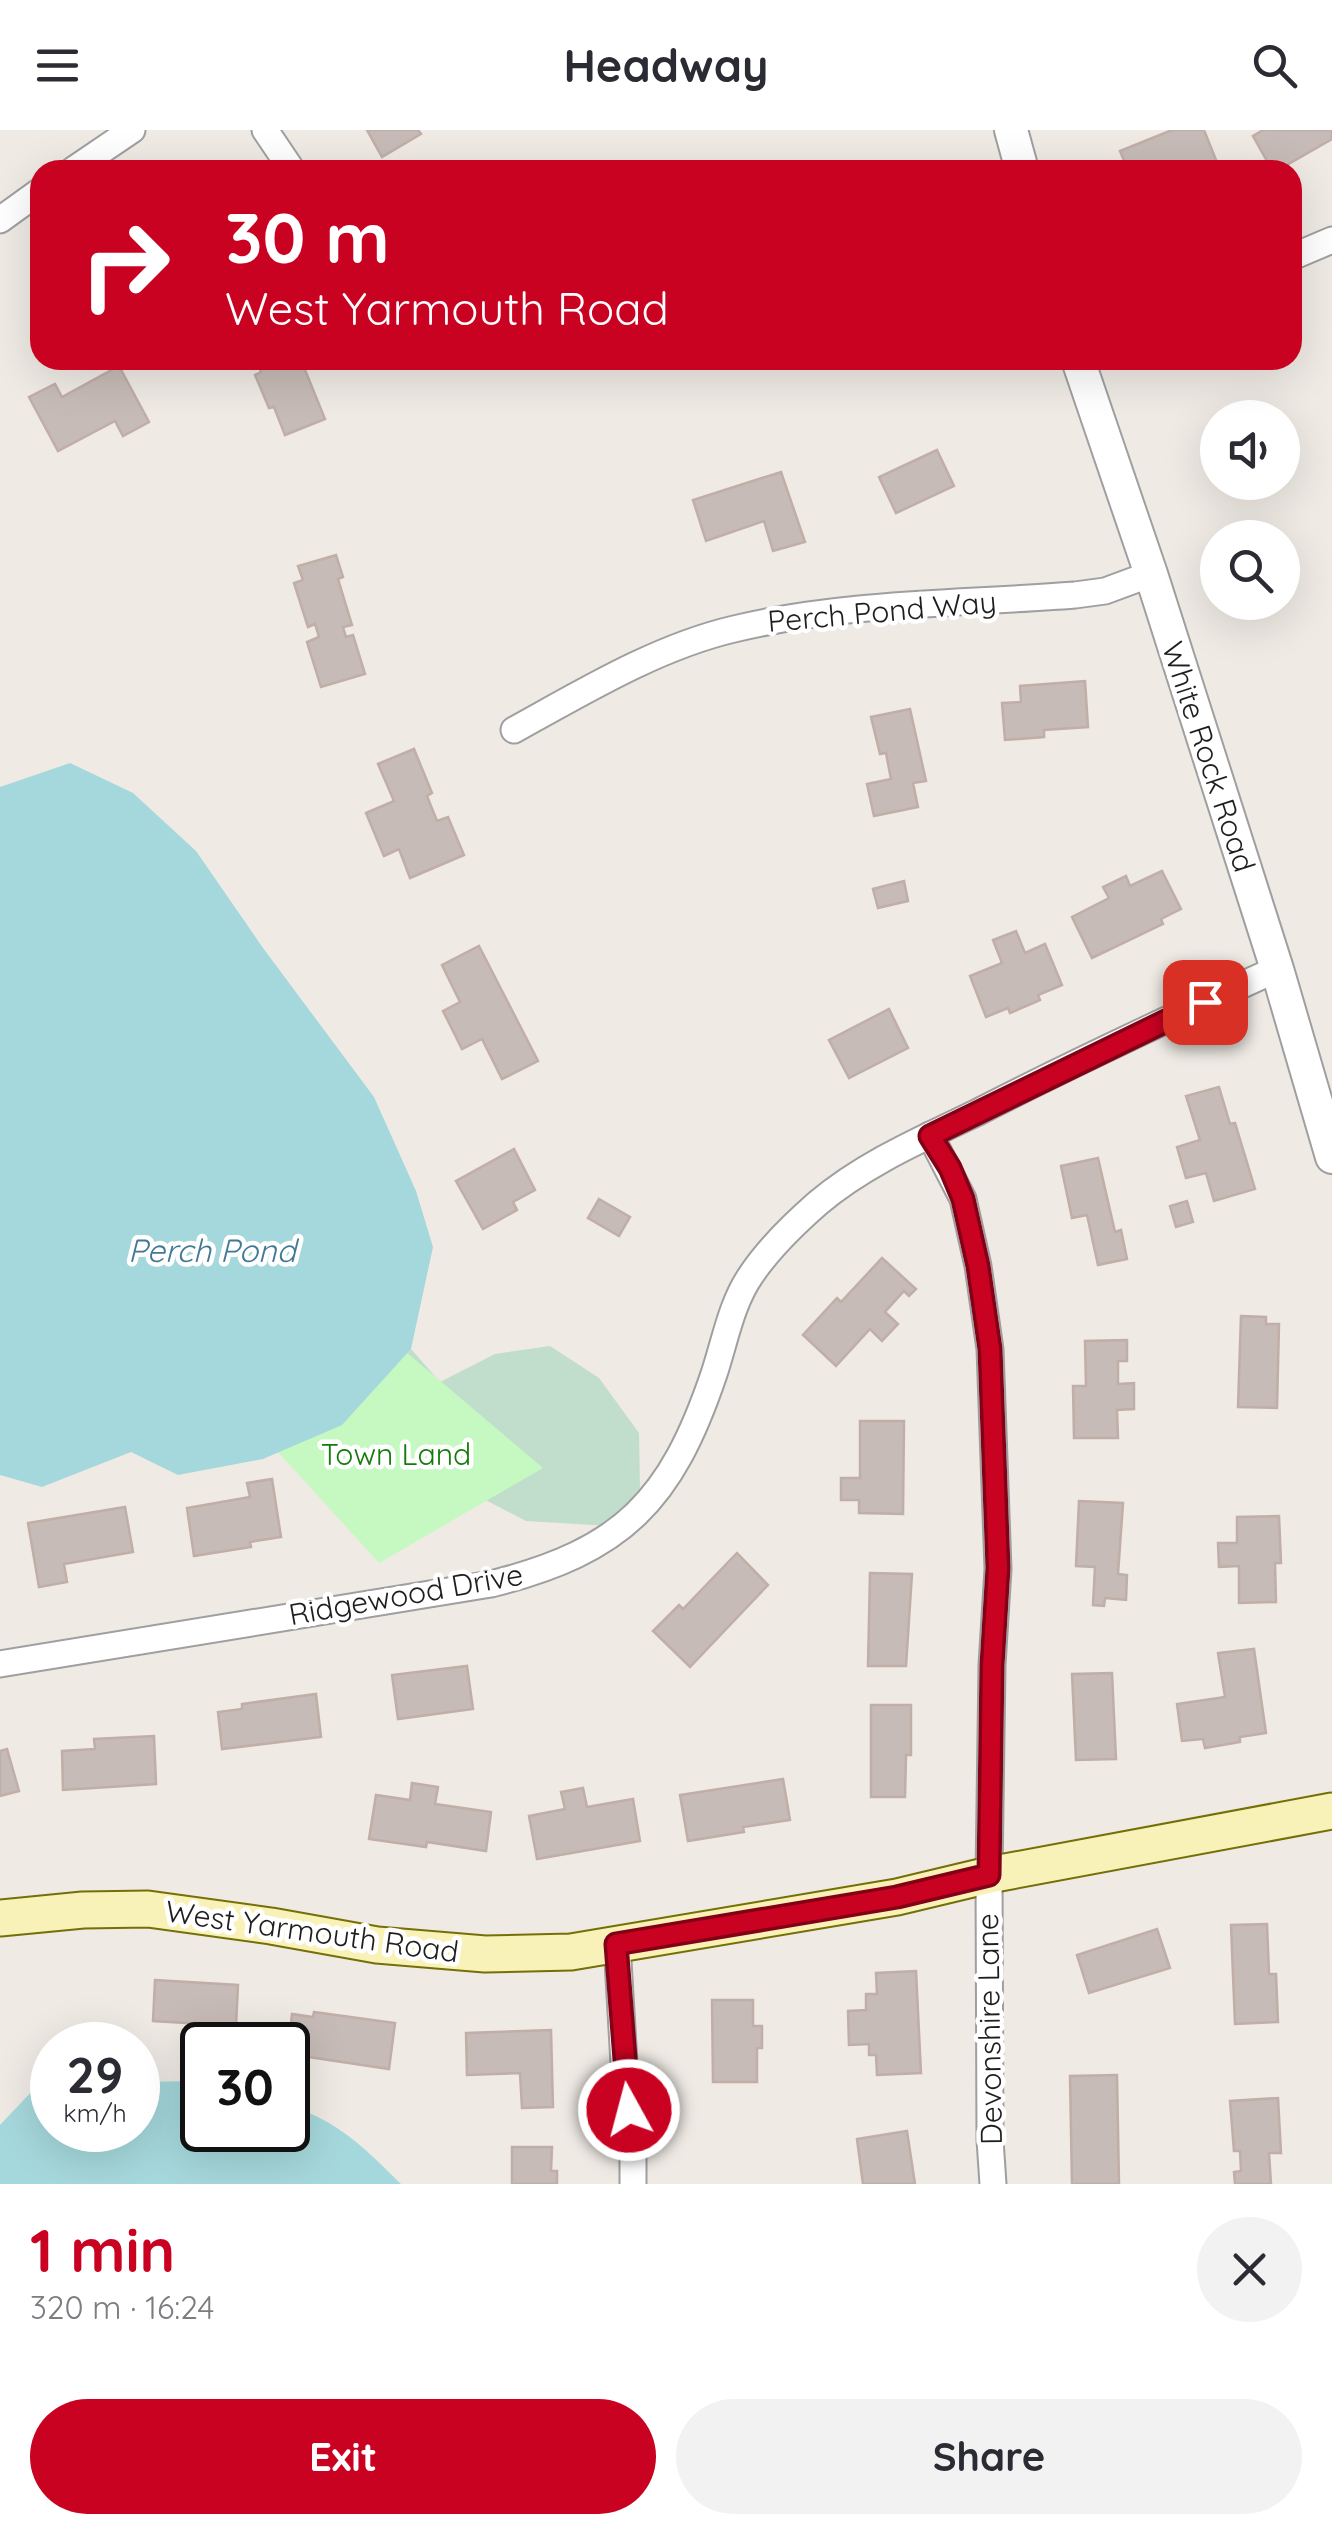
<!DOCTYPE html>
<meta charset="utf-8">
<style>
:root{--surface:#fff;--page:#f2f2f3;--text:#2b2b33;--muted:#7c7c81;--accent:#ca0222}
body{margin:0;font-family:Quicksand,sans-serif;background:var(--page);color:var(--text);height:100vh;display:flex;flex-direction:column;font-size:38px;white-space:nowrap}
*{box-sizing:border-box;margin:0}
p{font-size:32px;color:var(--muted)}
.icon{flex:none;width:55px;height:55px;fill:none;stroke:currentColor;stroke-width:2;stroke-linecap:round;stroke-linejoin:round}
.map{position:relative;height:2054px;overflow:hidden}
.details{display:flex;flex-direction:column;background:var(--surface);flex:1}
.details>*{flex:none}
.top-card{position:absolute;left:30px;top:30px;width:1272px;height:210px;border-radius:30px;box-shadow:0 10px 40px #0002;background:#ca0222;color:#fff;overflow:hidden}
.tools{position:absolute;left:1200px;top:270px;display:grid;gap:20px}
.tools a{display:grid;place-items:center;width:100px;height:100px;border-radius:50%;background:var(--surface);box-shadow:0 10px 40px #0002;font-size:50px}
.speed{position:absolute;left:30px;top:1892px;display:flex;gap:20px;font-size:50px;font-weight:700;text-align:center}
.speed>*{display:grid;place-content:center;width:130px;height:130px;border-radius:50%;background:var(--surface);box-shadow:0 10px 40px #0002;line-height:1}
.speed small{font-size:25px;font-weight:400}
.speed .limit{border:5px solid #111;border-radius:15px;background:#fff;color:#111}
.pin{position:absolute;display:grid;place-items:center;width:85px;height:85px;color:#fff;margin:-42px;border-radius:20px;box-shadow:0 5px 15px #0006}
.me{position:absolute;width:110px;margin:-55px;rotate:353deg;stroke-linejoin:round;filter:drop-shadow(0 0 8px #0008)}
.turn{display:flex;align-items:center;gap:35px;height:210px;padding:0 30px;font-size:45px}
.turn .icon{width:130px;height:130px;stroke-width:2.5}
.turn b{display:block;font-size:70px;line-height:85px}
.round{display:grid;place-items:center;flex:none;width:105px;height:105px;border-radius:52px;background:var(--page)}
.headline{display:flex;align-items:center;justify-content:space-between;height:170px;padding:0 30px}
h1{font-size:60px;font-weight:700;line-height:75px;color:var(--accent)}
.action{display:flex;gap:20px;margin-top:auto;padding:20px 30px}
.action a{flex:1;height:115px;border-radius:60px;background:var(--accent);color:#fff;font-size:40px;font-weight:700;line-height:115px;text-align:center}
.action a+a{background:var(--page);color:var(--text)}
header{display:flex;justify-content:space-between;align-items:center;height:130px;padding:0 30px;background:var(--surface);font-size:45px;font-weight:700}
.map>svg:first-child{display:block}
.wetland{fill:#c1ddcc}
.park{fill:#c6f9c1}
.water{fill:#a5d8dc}
.building{fill:#c7bbb7;stroke:#c0aea7;stroke-width:2.5}
.lines{fill:none;stroke-linecap:round;stroke-linejoin:round}
.minor-casing{stroke:#9f9f9f;stroke-width:29}
.tertiary-casing{stroke:#9f9f9f;stroke-width:36}
.secondary-casing{stroke:#746f06;stroke-width:39}
.minor{stroke:#fff;stroke-width:25}
.tertiary{stroke:#fff;stroke-width:32}
.secondary{stroke:#f9f2b8;stroke-width:35}
.route-casing{stroke:#830116;stroke-width:25}
.route{stroke:#ca0222;stroke-width:18}
.labels{text-anchor:middle;stroke-width:9;stroke-linejoin:round;paint-order:stroke}
.street-label{font-size:30px;fill:#1e1e1e;stroke:#fff}
.park-label{font-size:30px;fill:#157b0c;stroke:#fff}
.water-label{font-size:32px;font-style:italic;fill:#427996;stroke:#fff}
</style>
<header><svg class="icon" aria-label="menu" viewBox="0 0 24 24"><path d="M4 6h16M4 12h16M4 18h16"/></svg>Headway<svg class="icon" aria-label="search" viewBox="0 0 24 24"><circle cx="10" cy="10" r="6"/><path d="M15 15l6 6"/></svg></header>
<div class="map">
<svg width="1332" height="2054" viewBox="0 0 1332 2054">
<rect width="100%" height="100%" fill="#efeae4"/>
<polygon class="wetland" points="550,1216 599,1248 639,1303 640,1361 610,1396 526,1391 342,1295 411,1219 440,1252 495,1224"/>
<polygon class="park" points="366,1188 543,1338 379,1433 216,1254"/>
<g class="water">
<polygon points="70,633 133,663 196,721 263,818 374,967 416,1061 433,1117 411,1219 342,1295 263,1329 178,1345 131,1322 42,1357 0,1345 0,657"/>
<path d="M52 1940V2000H138V1952L194 1951 202 1953V2000H288V1976C335 1988 367 2020 401 2054H0V1995Z"/>
</g>
<g class="building">
<polygon points="367,0 418,0 421,4 382,27"/>
<polygon points="1172,0 1204,0 1220,40 1178,40 1177,37 1168,40 1128,40 1120,21"/>
<polygon points="1263,0 1332,0 1332,9 1278,40 1272,40 1253,6"/>
<polygon points="257,230 301,230 325,289 285,305 274,277 269,278 255,245 261,242"/>
<polygon points="119,236 149,292 123,306 115,291 58,321 29,267 55,254 62,267"/>
<polygon points="937,320 954,356 896,383 879,347"/>
<polygon points="781,342 805,412 773,421 764,391 706,411 693,370"/>
<polygon points="336,425 343,447 338,449 352,495 343,497 346,507 353,505 365,544 321,557 307,512 319,507 315,494 308,497 294,453 303,450 298,436"/>
<polygon points="1085,551 1088,597 1044,600 1044,607 1005,610 1002,573 1021,572 1020,556"/>
<polygon points="910,579 926,651 913,653 918,677 874,686 867,654 891,649 886,623 880,624 871,587"/>
<polygon points="414,619 432,663 427,666 437,691 448,687 464,725 410,748 399,719 384,726 366,683 394,671 378,634"/>
<polygon points="1162,741 1181,779 1161,789 1163,794 1092,828 1072,787 1109,768 1103,757 1126,746 1130,756"/>
<polygon points="904,751 908,771 878,778 873,759"/>
<polygon points="1016,801 1025,823 1045,814 1062,855 1038,865 1040,870 1010,883 1008,878 986,887 970,846 1002,833 993,810"/>
<polygon points="479,816 538,931 502,949 482,909 462,919 443,881 460,872 442,835"/>
<polygon points="889,879 908,918 849,948 829,910"/>
<polygon points="1219,957 1230,994 1235,993 1255,1059 1214,1071 1206,1043 1186,1048 1177,1017 1200,1010 1186,966"/>
<polygon points="514,1019 535,1060 513,1072 517,1080 483,1099 456,1051"/>
<polygon points="1098,1028 1115,1102 1121,1100 1127,1129 1098,1135 1087,1085 1072,1088 1061,1036"/>
<polygon points="599,1069 630,1087 619,1106 588,1088"/>
<polygon points="1187,1071 1193,1092 1176,1097 1170,1076"/>
<polygon points="882,1128 916,1159 909,1166 904,1161 885,1182 898,1194 882,1211 870,1199 836,1236 803,1205 837,1168 841,1172"/>
<polygon points="1241,1186 1266,1187 1266,1194 1279,1194 1277,1278 1238,1277"/>
<polygon points="1127,1210 1127,1231 1118,1231 1118,1254 1134,1253 1134,1279 1117,1280 1118,1308 1074,1308 1073,1256 1086,1256 1085,1211"/>
<polygon points="860,1291 904,1291 903,1384 859,1383 859,1370 841,1370 841,1348 860,1348"/>
<polygon points="272,1349 281,1407 250,1412 251,1417 194,1426 187,1378 250,1367 247,1353"/>
<polygon points="1079,1371 1123,1373 1118,1444 1127,1445 1126,1470 1105,1468 1104,1476 1093,1475 1095,1437 1076,1436"/>
<polygon points="125,1377 133,1422 64,1434 67,1452 39,1457 28,1393"/>
<polygon points="1279,1386 1281,1433 1275,1433 1276,1472 1239,1473 1239,1436 1219,1437 1218,1413 1237,1413 1237,1387"/>
<polygon points="737,1423 768,1455 690,1537 653,1501 679,1475 683,1479"/>
<polygon points="870,1443 912,1444 906,1536 868,1536"/>
<polygon points="1254,1519 1266,1603 1240,1607 1240,1612 1205,1618 1203,1609 1182,1611 1177,1574 1225,1567 1218,1523"/>
<polygon points="467,1536 473,1579 398,1589 392,1545"/>
<polygon points="1112,1543 1116,1629 1076,1630 1072,1544"/>
<polygon points="316,1564 321,1607 222,1619 218,1582 242,1579 242,1574"/>
<polygon points="871,1575 911,1575 911,1625 906,1625 905,1667 871,1667"/>
<polygon points="154,1606 156,1654 63,1660 62,1621 95,1619 94,1609"/>
<polygon points="7,1619 19,1661 0,1666 0,1621"/>
<polygon points="783,1649 790,1690 743,1697 744,1702 688,1711 680,1665"/>
<polygon points="412,1653 438,1657 435,1674 491,1682 486,1721 427,1712 426,1717 369,1709 376,1665 410,1670"/>
<polygon points="583,1658 587,1677 633,1669 640,1711 537,1729 529,1686 565,1679 561,1662"/>
<polygon points="1267,1794 1269,1844 1276,1844 1278,1892 1235,1894 1231,1795"/>
<polygon points="1157,1799 1170,1838 1089,1863 1077,1825"/>
<polygon points="916,1841 921,1943 877,1945 876,1925 869,1925 869,1914 849,1915 848,1881 866,1880 866,1864 877,1864 876,1843"/>
<polygon points="155,1850 238,1855 236,1896 153,1891"/>
<polygon points="712,1870 753,1870 753,1896 762,1896 762,1918 757,1918 757,1952 713,1952"/>
<polygon points="314,1882 395,1893 389,1939 288,1924 292,1884 313,1887"/>
<polygon points="551,1900 553,1977 522,1978 520,1943 467,1945 466,1903"/>
<polygon points="1117,1945 1119,2054 1072,2054 1070,1946"/>
<polygon points="1278,1968 1281,2023 1269,2023 1271,2054 1235,2054 1234,2042 1241,2041 1240,2021 1234,2021 1230,1971"/>
<polygon points="907,2001 915,2054 863,2054 857,2009"/>
<polygon points="512,2017 552,2017 551,2041 557,2041 557,2054 512,2054"/>
</g>
<g class="lines">
<defs>
<g id="minor">
<polyline points="265,0 292,40"/>
<polyline points="73,40 132,0"/>
<polyline points="0,90 40,61"/>
<polyline points="1292,127 1332,110"/>
<path d="M514 600C583 562 657 517 734 499 846 472 961 474 1075 465L1105 461 1151 444"/>
<polyline points="930,1005 963,1069 978,1136 990,1219 998,1439 992,1535 989,1745 990,2010 993,2054"/>
<path d="M0 1534 491 1454C623 1421 671 1371 714 1244 725 1211 731 1174 751 1145 769 1118 794 1094 818 1073 864 1034 922 1009 976 983 1075 932 1176 885 1277 839"/>
<polyline points="617,1814 625,1950 633,2010 633,2054"/>
</g>
<g id="tertiary">
<polyline points="1011,0 1022,40"/>
<polyline points="1078,230 1151,444 1277,839 1332,1027"/>
</g>
<polyline id="secondary" points="0,1788 83,1780 148,1779 271,1796 377,1815 485,1824 571,1822 897,1767 989,1745 1332,1681"/>
</defs>
<use href="#minor" class="minor-casing"/>
<use href="#tertiary" class="tertiary-casing"/>
<use href="#secondary" class="secondary-casing"/>
<use href="#minor" class="minor"/>
<use href="#tertiary" class="tertiary"/>
<use href="#secondary" class="secondary"/>
</g>
<g class="lines">
<defs>
<polyline id="route" points="629,1980 616,1814 897,1767 989,1745 992,1535 998,1438 990,1219 978,1136 963,1069 950,1038 930,1006 1205,872"/>
</defs>
<use href="#route" class="route-casing"/>
<use href="#route" class="route"/>
</g>
<g class="labels">
<g class="street-label">
<text transform="translate(882 482) rotate(-5)" y="10">Perch Pond Way</text>
<text transform="translate(1208 627) rotate(72)" y="10">White Rock Road</text>
<text transform="translate(406 1465) rotate(-10)" y="10">Ridgewood Drive</text>
<text transform="translate(312 1802) rotate(8)" y="10">West Yarmouth Road</text>
<text transform="translate(990 1899) rotate(-91)" y="10">Devonshire Lane</text>
</g>
<g class="park-label">
<text x="396" y="1335">Town Land</text>
</g>
<g class="water-label">
<text x="212" y="1132">Perch Pond</text>
</g>
</g>
</svg>
<div class="tools">
<a><svg class="icon" aria-label="sound" viewBox="0 0 24 24"><path d="M4 9h4l5-4v14l-5-4H4zM17 9q2 3 0 6"/></svg></a>
<a><svg class="icon" aria-label="search" viewBox="0 0 24 24"><circle cx="10" cy="10" r="6"/><path d="M15 15l6 6"/></svg></a>
</div>
<div class="speed"><div>29<small>km/h</small></div><div class="limit">30</div></div>
<div class="pin" style="left:1205px;top:872px;background:#d93025"><svg class="icon" aria-label="arrive" viewBox="0 0 24 24"><path d="M6 21V4h12l-3 4 3 4H6"/></svg></div>
<svg class="me" style="left:629px;top:1980px" viewBox="-20 -20 40 40"><circle r="17" fill="#ca0222" stroke="#fff" stroke-width="3"/><path d="M0-11L8 9 0 5-8 9z" fill="#fff"/></svg>
<div class="top-card">
<div class="turn"><svg class="icon" aria-label="right" viewBox="0 0 24 24"><path d="M7 20v-9h11M14 6l5 5-5 5"/></svg><div><b>30 m</b>West Yarmouth Road</div></div>
</div>
</div>
<section class="details">
<div class="headline"><div><h1>1 min</h1><p>320 m · 16:24</p></div><a class="round"><svg class="icon" aria-label="close" viewBox="0 0 24 24"><path d="M6 6l12 12M18 6L6 18"/></svg></a></div>
<div class="action"><a>Exit</a><a>Share</a></div>
</section>
